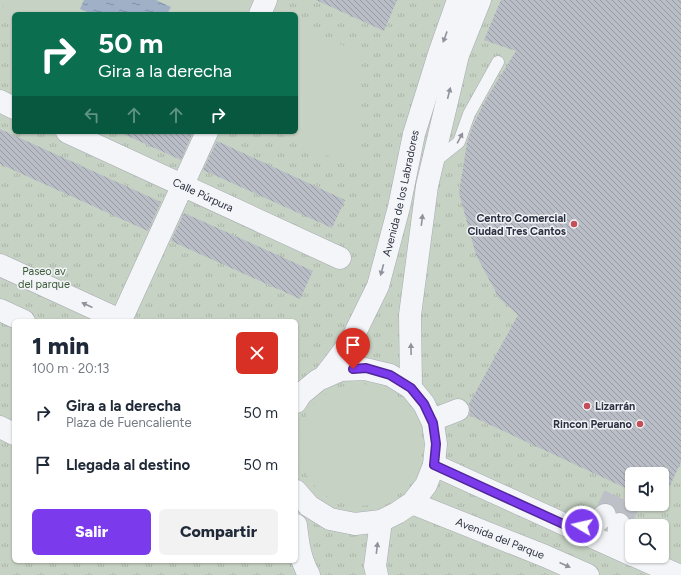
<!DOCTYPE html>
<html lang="es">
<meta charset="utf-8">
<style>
:root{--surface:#fff;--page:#f2f2f3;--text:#1f2937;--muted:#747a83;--accent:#7c3aed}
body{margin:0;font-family:Figtree,sans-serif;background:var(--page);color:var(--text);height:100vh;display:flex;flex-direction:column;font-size:15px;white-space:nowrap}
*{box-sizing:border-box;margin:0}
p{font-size:13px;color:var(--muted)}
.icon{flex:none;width:22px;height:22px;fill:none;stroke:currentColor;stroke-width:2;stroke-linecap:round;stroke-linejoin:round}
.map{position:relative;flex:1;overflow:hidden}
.sheet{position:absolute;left:12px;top:319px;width:286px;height:244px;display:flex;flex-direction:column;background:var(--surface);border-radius:6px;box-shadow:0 1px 3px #0004}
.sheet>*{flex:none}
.top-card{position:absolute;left:12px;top:12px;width:286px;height:122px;border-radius:6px;box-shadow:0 1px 3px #0004;background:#0b6e4f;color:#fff;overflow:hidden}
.buttons{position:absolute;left:625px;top:467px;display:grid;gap:8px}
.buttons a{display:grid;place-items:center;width:44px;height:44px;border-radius:6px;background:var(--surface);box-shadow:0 1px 3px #0004;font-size:20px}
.pin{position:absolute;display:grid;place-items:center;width:34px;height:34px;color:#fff;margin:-41px -17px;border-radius:50% 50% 50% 0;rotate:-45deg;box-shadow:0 0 4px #0007}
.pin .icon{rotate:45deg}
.me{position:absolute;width:44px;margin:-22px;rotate:279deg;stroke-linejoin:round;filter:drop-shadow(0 0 3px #0008)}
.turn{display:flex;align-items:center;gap:14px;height:84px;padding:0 20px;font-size:18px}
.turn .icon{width:52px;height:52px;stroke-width:2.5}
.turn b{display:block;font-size:28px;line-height:34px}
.lanes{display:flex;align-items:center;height:38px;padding:0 20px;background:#0003;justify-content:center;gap:20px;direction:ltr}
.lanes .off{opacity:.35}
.round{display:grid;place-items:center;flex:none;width:42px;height:42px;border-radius:6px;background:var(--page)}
.headline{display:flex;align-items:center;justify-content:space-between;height:68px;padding:0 20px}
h1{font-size:24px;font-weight:800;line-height:30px}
.button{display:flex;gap:8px;margin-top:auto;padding:8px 20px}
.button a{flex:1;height:46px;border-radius:6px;background:var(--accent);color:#fff;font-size:16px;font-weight:800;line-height:46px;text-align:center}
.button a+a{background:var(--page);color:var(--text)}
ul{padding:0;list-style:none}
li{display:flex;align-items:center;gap:12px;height:52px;padding:0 20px}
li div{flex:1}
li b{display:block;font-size:15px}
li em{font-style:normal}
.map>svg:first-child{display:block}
.grass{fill:url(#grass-tufts);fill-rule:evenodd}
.garden{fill:#c6d2c3}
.water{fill:url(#water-ripples)}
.building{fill:url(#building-back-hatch)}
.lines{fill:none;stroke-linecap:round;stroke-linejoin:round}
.street-tunnel{stroke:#bdc0c7;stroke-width:22;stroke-dasharray:22 11;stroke-linecap:butt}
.lane-casing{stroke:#a7abb3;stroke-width:13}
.street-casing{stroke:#a7abb3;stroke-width:23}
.lane{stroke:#f4f5f8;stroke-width:12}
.street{stroke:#f4f5f8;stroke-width:22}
.oneway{fill:#90939c}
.route-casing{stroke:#51269a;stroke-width:10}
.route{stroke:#7c3aed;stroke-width:7}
.poi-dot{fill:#c54f59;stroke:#f1f3f7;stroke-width:1.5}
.labels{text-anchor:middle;stroke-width:3;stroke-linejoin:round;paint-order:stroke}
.street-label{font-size:11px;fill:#2b3140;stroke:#f1f3f7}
.poi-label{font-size:11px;font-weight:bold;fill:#2b3140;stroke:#f1f3f7;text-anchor:end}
.park-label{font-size:11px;fill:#3d5b39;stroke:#f1f3f7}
</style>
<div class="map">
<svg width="681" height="575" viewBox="0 0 681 575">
<defs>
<pattern id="grass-tufts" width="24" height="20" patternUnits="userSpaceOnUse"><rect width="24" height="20" fill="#c6d2c3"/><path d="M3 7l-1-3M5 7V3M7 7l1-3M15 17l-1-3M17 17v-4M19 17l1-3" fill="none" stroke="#aab5a9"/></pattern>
<pattern id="water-ripples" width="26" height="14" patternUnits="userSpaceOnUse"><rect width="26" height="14" fill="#9fb0c7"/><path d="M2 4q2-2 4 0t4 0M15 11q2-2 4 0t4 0" fill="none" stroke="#8290a3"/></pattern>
<pattern id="building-back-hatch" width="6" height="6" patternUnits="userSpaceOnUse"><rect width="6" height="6" fill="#b9bdc6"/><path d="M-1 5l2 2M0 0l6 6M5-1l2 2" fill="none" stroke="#979aa2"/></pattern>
</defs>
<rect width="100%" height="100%" fill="#e1e4e9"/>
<path class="grass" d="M0 0H681V575H0ZM14 14H296V132H14ZM14 321H296V561H14ZM632 474H662V504H632ZM632 526H662V556H632Z"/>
<g class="garden">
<polygon points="0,0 243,0 274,14 19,14 0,5"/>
<polygon points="296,24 362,54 356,169 276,132 296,132"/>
<circle cx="360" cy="445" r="61"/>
</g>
<polygon class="water" points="84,0 156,0 171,7 167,14 92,14 80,9"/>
<g class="building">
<polygon points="316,0 397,0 384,31"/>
<polygon points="501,0 681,0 681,462 662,503 662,474 632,474 632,491 469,415 470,412 469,404 518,315 499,298 476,255 459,193 467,143 473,125 488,96 516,51 484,40"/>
<polygon points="0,129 161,202 148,231 0,164"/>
<polygon points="119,132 193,132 181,160"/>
<polygon points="217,141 345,200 332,228 203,170"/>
<polygon points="184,213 313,271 300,299 171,241"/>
</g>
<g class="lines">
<g class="street-tunnel">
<polyline points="605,515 619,485"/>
<polyline points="619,524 632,498"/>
</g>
<defs>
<polyline id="lane" points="434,162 459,142 469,114 498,62"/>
<g id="street">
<polyline points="260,14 266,0"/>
<polyline points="0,101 14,108"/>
<path id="s1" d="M67 132 340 258"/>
<polyline points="0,265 122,321"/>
<polyline points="0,310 24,321"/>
<polyline points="121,320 207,132"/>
<path id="s2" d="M324 377 346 348 352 339 378 286 399 207 414 134 439 54 458 0"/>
<polyline points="411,388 410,315 427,186 458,55 480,0"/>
<polyline points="296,402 301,394 318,380 341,370 365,369 390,375 411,388 424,404 433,423 436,444 434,465 426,485 412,503 397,513 381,521 355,524 330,519 309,506 296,491"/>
<polyline points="432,420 458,410"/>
<polyline points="0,427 14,434"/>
<polyline points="434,465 632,555"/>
<path id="s3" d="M412 503 545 556 588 575"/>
<polyline points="619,524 618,541 627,552"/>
<path d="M296 525C298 543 300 559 309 575"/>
<polyline points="572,527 592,525 605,515"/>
<polyline points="635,556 678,575"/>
<polyline points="377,575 375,566 381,521"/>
</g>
</defs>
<use href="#lane" class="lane-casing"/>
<use href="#street" class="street-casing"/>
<use href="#lane" class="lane"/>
<use href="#street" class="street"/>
</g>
<defs><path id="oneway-solid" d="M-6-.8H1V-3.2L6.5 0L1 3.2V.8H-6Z"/></defs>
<g class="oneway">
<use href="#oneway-solid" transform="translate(445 37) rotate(110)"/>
<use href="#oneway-solid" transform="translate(449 93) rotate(-76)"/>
<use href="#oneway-solid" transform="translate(460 138) rotate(-62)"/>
<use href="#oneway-solid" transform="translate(422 220) rotate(-83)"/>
<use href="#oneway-solid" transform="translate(382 270) rotate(105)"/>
<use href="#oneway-solid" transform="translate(87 305) rotate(-155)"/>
<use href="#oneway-solid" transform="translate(411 349) rotate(-91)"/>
<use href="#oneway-solid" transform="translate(377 548) rotate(-83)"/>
<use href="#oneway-solid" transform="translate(565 565) rotate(24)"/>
</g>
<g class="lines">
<defs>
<polyline id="route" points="353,369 366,368 390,375 411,388 424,404 433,423 436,444 434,465 572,528 582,526"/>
</defs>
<use href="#route" class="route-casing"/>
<use href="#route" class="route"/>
</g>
<g class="poi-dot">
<circle cx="574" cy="224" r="4"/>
<circle cx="587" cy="406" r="4"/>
<circle cx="640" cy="424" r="4"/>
</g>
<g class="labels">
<g class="street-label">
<text dy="4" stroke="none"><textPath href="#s2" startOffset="202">Avenida de los Labradores</textPath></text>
<text dy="4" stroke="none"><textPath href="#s1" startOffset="150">Calle Púrpura</textPath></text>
<text dy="4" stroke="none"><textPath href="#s3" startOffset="95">Avenida del Parque</textPath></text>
</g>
<g class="poi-label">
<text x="566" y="222">Centro Comercial<tspan x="566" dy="13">Ciudad Tres Cantos</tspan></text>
<text x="595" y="410" text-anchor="start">Lizarrán</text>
<text x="632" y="428">Rincon Peruano</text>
</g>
<g class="park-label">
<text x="44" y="275">Paseo av<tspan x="44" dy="13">del parque</tspan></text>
</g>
</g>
</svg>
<div class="buttons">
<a><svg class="icon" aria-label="sound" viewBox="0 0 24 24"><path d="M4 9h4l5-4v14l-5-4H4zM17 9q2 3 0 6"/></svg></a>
<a><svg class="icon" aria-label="search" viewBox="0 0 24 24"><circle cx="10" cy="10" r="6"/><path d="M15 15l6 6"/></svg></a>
</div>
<div class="pin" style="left:353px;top:369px;background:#d93025"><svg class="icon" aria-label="arrive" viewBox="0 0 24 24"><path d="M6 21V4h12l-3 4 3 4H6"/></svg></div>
<svg class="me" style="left:582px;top:526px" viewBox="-20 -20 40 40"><circle r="17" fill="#7c3aed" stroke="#fff" stroke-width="3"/><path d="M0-11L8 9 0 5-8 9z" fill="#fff"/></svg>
<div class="top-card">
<div class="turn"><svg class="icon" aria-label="right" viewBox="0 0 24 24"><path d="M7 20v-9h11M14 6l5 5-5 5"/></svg><div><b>50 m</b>Gira a la derecha</div></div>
<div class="lanes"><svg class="icon off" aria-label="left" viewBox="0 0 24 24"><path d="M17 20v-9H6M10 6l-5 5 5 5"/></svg><svg class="icon off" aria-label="ahead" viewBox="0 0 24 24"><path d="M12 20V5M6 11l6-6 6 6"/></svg><svg class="icon off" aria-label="ahead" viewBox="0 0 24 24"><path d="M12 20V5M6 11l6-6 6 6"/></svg><svg class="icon" aria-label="right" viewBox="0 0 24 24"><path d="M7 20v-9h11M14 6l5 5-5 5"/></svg></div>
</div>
<section class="sheet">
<div class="headline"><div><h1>1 min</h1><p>100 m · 20:13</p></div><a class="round" style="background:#d93025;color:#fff"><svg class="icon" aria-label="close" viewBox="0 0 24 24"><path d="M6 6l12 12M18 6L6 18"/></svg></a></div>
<ul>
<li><svg class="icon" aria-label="right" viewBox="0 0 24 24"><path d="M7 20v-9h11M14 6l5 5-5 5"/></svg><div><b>Gira a la derecha</b><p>Plaza de Fuencaliente</p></div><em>50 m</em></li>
<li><svg class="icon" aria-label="arrive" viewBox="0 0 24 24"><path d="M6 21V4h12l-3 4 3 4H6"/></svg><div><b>Llegada al destino</b></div><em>50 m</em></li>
</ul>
<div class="button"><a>Salir</a><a>Compartir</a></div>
</section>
</div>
